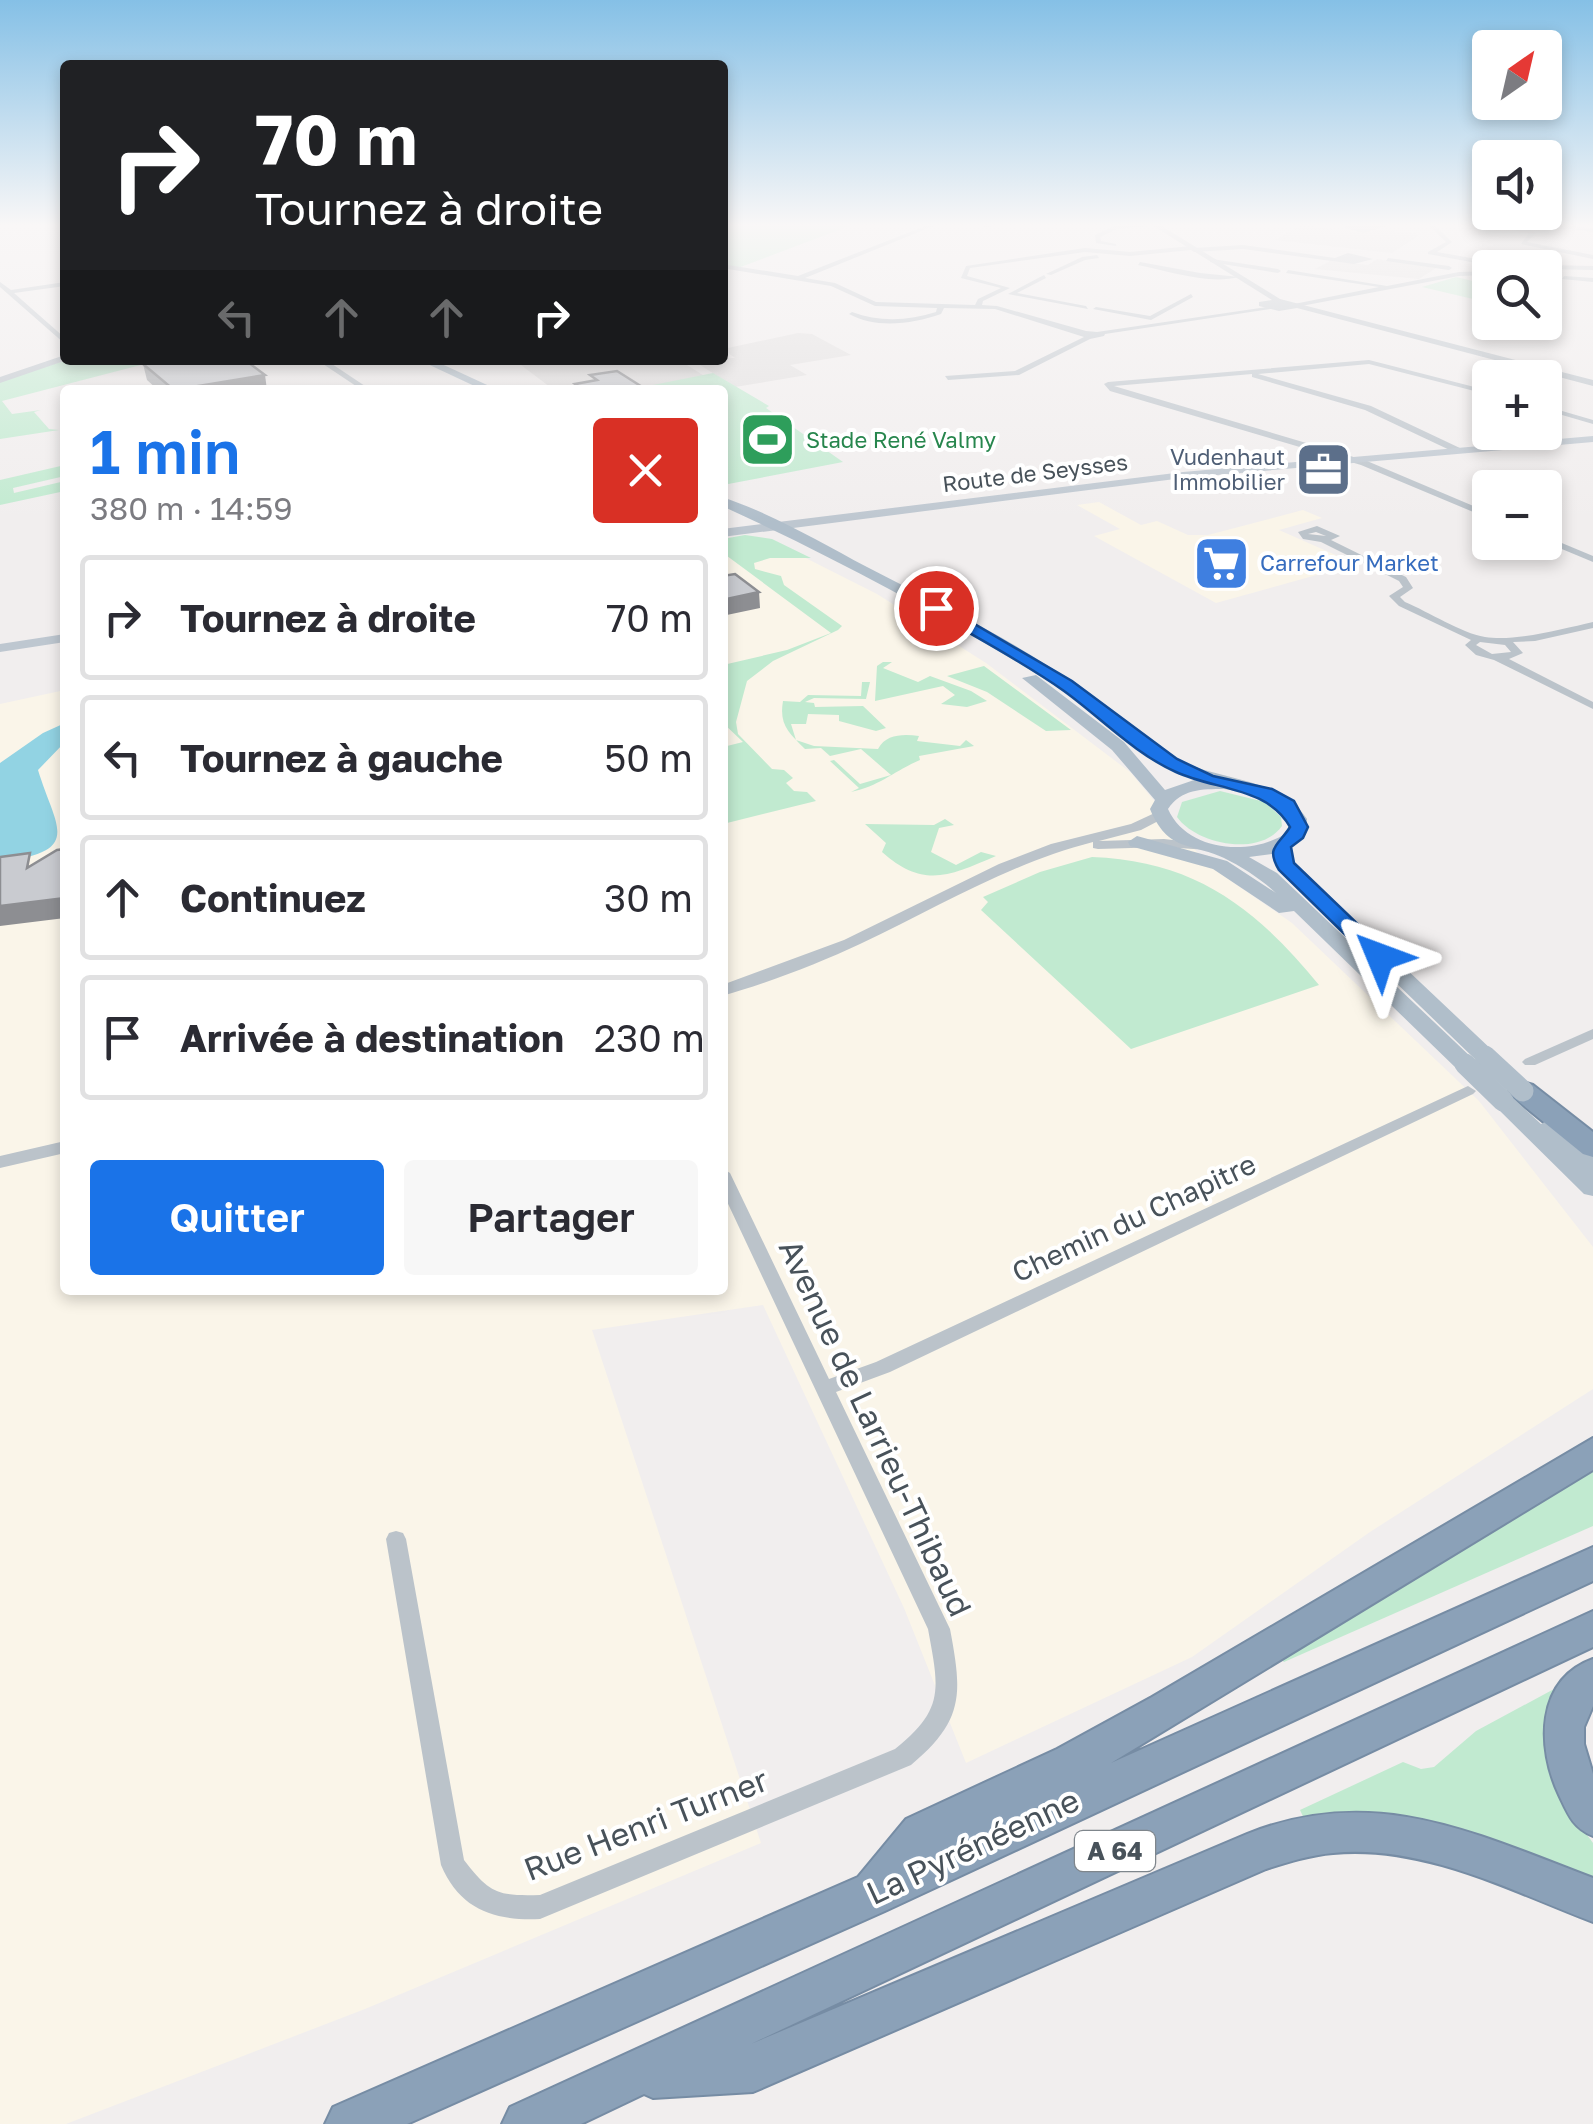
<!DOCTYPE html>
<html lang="fr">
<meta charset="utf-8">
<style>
:root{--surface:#fff;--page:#f7f7f7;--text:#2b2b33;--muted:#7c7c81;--line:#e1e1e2;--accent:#1a73e8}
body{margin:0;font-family:"Golos Text",sans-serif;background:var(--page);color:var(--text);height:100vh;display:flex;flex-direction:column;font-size:38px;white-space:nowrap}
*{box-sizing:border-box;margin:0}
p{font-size:32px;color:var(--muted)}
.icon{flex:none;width:55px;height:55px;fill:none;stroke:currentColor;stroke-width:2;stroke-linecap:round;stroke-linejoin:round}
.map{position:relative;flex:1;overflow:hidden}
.sheet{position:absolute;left:60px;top:385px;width:668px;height:910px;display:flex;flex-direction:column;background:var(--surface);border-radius:10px;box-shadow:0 5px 15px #0003}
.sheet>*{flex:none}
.banner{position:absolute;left:60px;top:60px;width:668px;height:305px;border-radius:10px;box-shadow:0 5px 15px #0003;background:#202124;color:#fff;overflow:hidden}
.needle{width:65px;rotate:34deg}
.fabs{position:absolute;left:1472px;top:30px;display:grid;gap:20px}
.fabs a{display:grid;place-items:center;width:90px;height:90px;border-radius:10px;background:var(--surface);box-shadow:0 5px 15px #0003;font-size:50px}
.pin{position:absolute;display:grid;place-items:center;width:85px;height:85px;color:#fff;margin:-42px;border:5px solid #fff;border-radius:50%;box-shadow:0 2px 10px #0007}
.me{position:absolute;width:110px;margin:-55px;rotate:314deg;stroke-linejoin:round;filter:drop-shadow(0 0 8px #0008)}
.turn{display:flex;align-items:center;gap:35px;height:210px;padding:0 30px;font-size:45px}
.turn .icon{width:130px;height:130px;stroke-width:2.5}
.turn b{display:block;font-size:70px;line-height:85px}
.lanes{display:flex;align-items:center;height:95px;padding:0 30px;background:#0003;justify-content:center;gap:50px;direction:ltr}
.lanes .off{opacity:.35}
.round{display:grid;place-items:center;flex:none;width:105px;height:105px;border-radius:10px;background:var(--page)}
.head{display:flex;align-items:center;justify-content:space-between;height:170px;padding:0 30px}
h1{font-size:60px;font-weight:600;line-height:75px;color:var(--accent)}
.cta{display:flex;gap:20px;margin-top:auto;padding:20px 30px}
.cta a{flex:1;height:115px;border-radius:10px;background:var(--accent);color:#fff;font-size:40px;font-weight:600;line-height:115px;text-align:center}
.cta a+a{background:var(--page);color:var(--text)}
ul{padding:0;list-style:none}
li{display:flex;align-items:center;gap:30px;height:125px;margin:0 20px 15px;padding:0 10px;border:5px solid var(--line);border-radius:10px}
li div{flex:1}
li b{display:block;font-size:38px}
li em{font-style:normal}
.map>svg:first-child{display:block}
.commercial{fill:#faf5e9}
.education{fill:#e1dfdf}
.green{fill:#c1ead0}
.water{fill:#92d3e3}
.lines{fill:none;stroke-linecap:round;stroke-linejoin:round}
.motorway-casing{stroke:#768ca4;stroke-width:4}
.minor{fill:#bbc3ca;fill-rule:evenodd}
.tertiary{fill:#bbc3ca;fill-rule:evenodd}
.secondary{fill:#bec7d0;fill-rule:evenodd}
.primary{fill:#b0beca;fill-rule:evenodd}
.motorway{fill:#8ba1b8;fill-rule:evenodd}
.primary-bridge{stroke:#b0beca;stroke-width:21}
.wall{fill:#adafb3}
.shaded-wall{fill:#8d8e92}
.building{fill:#c9cbd0;stroke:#8d8e92;stroke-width:2.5}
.route{fill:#1a73e8;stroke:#114b97;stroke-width:2.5}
.labels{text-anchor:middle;stroke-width:8;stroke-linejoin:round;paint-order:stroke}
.far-leisure-label{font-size:22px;fill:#27864d;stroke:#fff;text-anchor:start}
.far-service-label{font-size:22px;fill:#4e5e75;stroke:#fff;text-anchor:end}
.far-street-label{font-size:22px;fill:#48525a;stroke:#fff}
.far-shop-label{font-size:22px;fill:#366cbe;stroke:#fff;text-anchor:start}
.shield{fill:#fff;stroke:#7f868c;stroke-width:2.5}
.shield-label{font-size:25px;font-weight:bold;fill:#48525a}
.street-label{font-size:28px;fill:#48525a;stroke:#fff}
.near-street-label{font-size:32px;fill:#48525a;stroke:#fff}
</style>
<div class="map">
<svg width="1593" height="2124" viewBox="0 0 1593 2124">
<rect width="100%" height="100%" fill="#f1eeee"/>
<g class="commercial">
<polygon points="1099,502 1141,525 1157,521 1188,535 1208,535 1303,510 1322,518 1279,530 1356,564 1216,603 1094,536 1120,529 1077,505"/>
<polygon points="766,538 877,594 986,663 1130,772 1208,865 1292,923 1479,1101 1593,1247 1593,1389 1370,1532 1192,1657 966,1763 904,1608 763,1305 592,1330 761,1843 365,2009 66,2124 0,2124 0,704 65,690 65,1290 722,1290 722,539"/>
</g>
<g class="education">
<polygon points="1301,225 1364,233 1380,230 1421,234 1392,253 1275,240"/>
<polygon points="1377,259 1436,268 1419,279 1315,269 1330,261 1368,265"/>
<polygon points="798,333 812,334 851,355 790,365 807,375 735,387 692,360 735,358 723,349"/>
<polygon points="529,360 679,360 706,377 633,389 554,390 517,362"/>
</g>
<g class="green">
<polygon points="722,225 852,225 738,268 723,265"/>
<polygon points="1456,277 1490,285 1490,303 1422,287"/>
<polygon points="67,360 160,360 2,401 12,414 41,410 34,412 49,429 59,430 0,439 0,381"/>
<polygon points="713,373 769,406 766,408 843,462 723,485 722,390 563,390 622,381 633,389"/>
<polygon points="65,465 65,476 13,488 14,493 65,481 65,491 0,505 0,480"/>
<polygon points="745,535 772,539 811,558 770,558 754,563 755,569 781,576 784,585 842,626 838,630 773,661 747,681 736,722 738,734 772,769 784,770 793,778 786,783 794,791 807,792 816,801 723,824 723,747 743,742 723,723 723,665 787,650 831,633 723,553 723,539"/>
<polygon points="883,662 892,662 883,668 918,682 930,676 971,691 987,701 967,707 941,704 955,695 943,686 875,701 877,666"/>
<polygon points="984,666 1071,730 1046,731 987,692 947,676"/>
<path d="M862 682H870L866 699 814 698 805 702 814 703 815 707 863 706 886 728 876 731 839 721V715L808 714 806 724H791L796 740 814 746 878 749C886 734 903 734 919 736L917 741 960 746 966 740 974 746 919 756 920 760C894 771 880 786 851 792L859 788 830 761 834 760 860 784 891 775 861 749 830 756 821 748 805 749C788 732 779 724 783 701L800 702 808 695 861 696Z"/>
<path d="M1220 791 1265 802 1281 817 1282 826C1260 857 1197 845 1177 817L1182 802Z"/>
<path d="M945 819 954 825 939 828 931 852 956 865 981 852 996 856C949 876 924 889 882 852L886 843 865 824 934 825Z"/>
<path d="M1092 857C1195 861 1255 907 1319 985L1131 1049 981 910 988 902 983 897 1040 872Z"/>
<polygon points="1593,1466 1593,1526 1284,1662 1281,1659"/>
<polygon points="1554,1689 1558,1693 1569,1810 1593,1843 1593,1892 1307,1825 1300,1810 1403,1762 1421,1769 1434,1767 1476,1731"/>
</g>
<path class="water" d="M65 723V742L38 770C56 829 84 851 0 862V763L43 733Z"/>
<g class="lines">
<defs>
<g id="motorway">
<polygon points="1523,1082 1533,1085 1593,1132 1593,1157 1583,1154 1513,1097 1509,1091 1513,1085"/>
<polygon points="1593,1438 1593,1470 1111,1763 1593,1547 1593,1581 885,1911 407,2124 325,2124 333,2107 858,1877 906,1819 1057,1749 1152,1697"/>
<path d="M1593 1611V1647L751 2044 1247 1834C1374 1783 1474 1833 1593 1878V1922C1512 1891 1422 1844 1333 1853 1310 1855 1288 1862 1266 1869L753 2092 653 2098 644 2094 581 2124H502L510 2107Z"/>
<path d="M1593 1659V1706L1584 1727V1744L1593 1774V1836C1573 1828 1568 1814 1559 1795 1537 1748 1535 1680 1593 1659Z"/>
</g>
</defs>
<use href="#motorway" class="motorway-casing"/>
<g class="minor">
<path d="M928 225H936L805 278 835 283 876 302 975 305 978 299 1001 288 961 278 966 266 1085 248 1130 252 1191 246 1194 248 1243 245 1335 258 1348 253 1373 259 1354 264 1243 249 1194 252 1191 250 1130 256 1085 252 970 268 967 276 1010 288 983 301 982 305 997 306 1086 331 1097 332 1274 306 1277 308 1105 334 1104 336 1090 339 1019 375 948 380 945 376 1015 371 1084 337 995 309 944 308 941 314C912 324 876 329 849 314L852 312C879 322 908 321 936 312L937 308 875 306 831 286 722 268V264L798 276Z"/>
<polygon points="969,225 993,225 990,227"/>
<polygon points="1116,225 1158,225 1117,229 1100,237 1101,241 1116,244 1116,246 1096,243 1095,235"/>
<polygon points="1347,225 1390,225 1364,233 1345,228"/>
<polygon points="1428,225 1434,225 1452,242 1437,252 1505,264 1593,266 1593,270 1503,268 1428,254 1428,252 1446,242"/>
<polygon points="1480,225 1531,230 1536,233 1527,242 1593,255 1593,259 1521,244 1529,233"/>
<polygon points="1097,255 1099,258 1085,260 1051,275 1046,274 1082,257"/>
<polygon points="1388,258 1449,266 1452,268 1449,270 1386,261"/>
<polygon points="1212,259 1278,269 1281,271 1278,273 1210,262"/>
<path d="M1140 262 1200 273 1239 277C1208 285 1169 271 1138 265Z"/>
<polygon points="1288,270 1387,286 1459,272 1490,271 1490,275 1459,276 1296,307 1294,304 1379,287 1286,273"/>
<polygon points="1044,275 1046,278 1017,293 1086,306 1088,309 1008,294"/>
<polygon points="1564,276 1593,278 1593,282 1562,279"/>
<polygon points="0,282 11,290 65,282 65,286 14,293 65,338 65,344 0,287"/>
<polygon points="1191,294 1193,297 1151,320 1093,309 1096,307 1150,316"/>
<polygon points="317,360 326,360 371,390 362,390"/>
<polygon points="486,360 514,360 510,362"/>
<polygon points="1369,360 1490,391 1490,395 1369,364 1258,374 1371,406 1462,449 1462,453 1456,453 1365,410 1252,377 1252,374 1114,386 1367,461 1490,513 1490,519 1361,465 1110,391 1104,384 1108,382"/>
<polygon points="1545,406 1593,420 1593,424 1545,410"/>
<path d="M1317 526 1340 536 1331 540 1406 577 1413 588 1400 597 1405 602C1429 612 1461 633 1485 637 1515 642 1562 629 1593 622V628L1535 641 1513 642 1523 653 1509 659 1593 702V709L1494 660 1476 655 1465 645 1471 640 1399 606 1389 596 1403 587 1399 581 1321 542 1303 539 1298 532ZM1316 532 1326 536 1308 534ZM1480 642 1505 645 1511 652 1492 654 1476 645Z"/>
<polygon points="1545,536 1593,556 1593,562 1545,542"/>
<polygon points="1593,1029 1593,1039 1535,1065 1525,1065 1522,1062 1525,1059"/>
<path d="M1468 1086 1476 1091 1473 1094 890 1372 836 1392 950 1629C962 1693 965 1720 911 1765L540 1919C495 1921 460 1910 441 1865L386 1539 389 1533 396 1531 403 1533 406 1539 464 1860C490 1894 498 1896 540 1895L895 1749C945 1709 939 1689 928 1629L722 1191V1168L730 1173 829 1379 876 1362Z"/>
</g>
<g class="tertiary">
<polygon points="1152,225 1160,225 1280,299 1593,380 1593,386 1297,308 1279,311 1259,306 1259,302 1272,300"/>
<polygon points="1554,225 1593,228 1593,232 1557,227"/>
<polygon points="62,356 65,356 67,360 0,383 0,377"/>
<path d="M1159 811 1166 815 1164 818 1141 830 1099 841 1164 839 1208 844V850L1164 847 1098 849 1093 848V842C1010 863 937 908 860 944 820 963 765 984 722 996V985L844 940 999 864 1051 844 1131 824Z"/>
<polygon points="65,1141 65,1153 0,1168 0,1156"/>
</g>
<g class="secondary">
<polygon points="1593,436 1593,442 1183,478 722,537 722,529 1183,472"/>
<polygon points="65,634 65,642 0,652 0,644"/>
</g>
<g class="primary">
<polygon points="419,360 433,360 498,390 483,390"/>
<path d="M722 497C773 514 820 542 867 567 937 603 1009 638 1074 683 1109 707 1141 741 1179 760 1222 782 1278 776 1307 819L1306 834 1291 847 1295 864 1493 1051 1496 1056 1493 1061H1477L1279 870 1272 854 1249 857 1277 873 1473 1059 1476 1064 1473 1069H1457L1294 911 1279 913 1213 869 1130 846 1128 842 1137 836 1227 861 1276 893C1261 879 1242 867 1224 858 1189 842 1168 852 1150 809L1155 800 1112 750 1022 678 1036 675 1124 742 1165 790 1197 779C1142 757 1101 714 1051 683 945 617 836 558 722 506ZM1224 789C1250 793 1272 798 1289 819L1288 832C1252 857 1187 852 1168 809 1181 789 1202 789 1224 789Z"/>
<polygon points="1503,1094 1511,1096 1541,1124 1552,1118 1560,1121 1593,1151 1593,1196 1584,1194 1495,1106 1491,1101"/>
</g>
<use href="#motorway" class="motorway"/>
<g class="primary-bridge">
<polyline points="1485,1056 1523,1091"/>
<polyline points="1465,1064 1503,1101"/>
</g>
</g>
<polygon class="wall" points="143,364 267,390 158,390 147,380"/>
<g class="shaded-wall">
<polygon points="265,375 267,390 174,390"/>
<polygon points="759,592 760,608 722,616 722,600"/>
<polygon points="65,898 65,918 0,926 0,906"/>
</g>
<g class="building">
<polygon points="166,360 245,360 265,375 174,390 143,364"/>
<polygon points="617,371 647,390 584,390 575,384 597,380 590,375"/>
<polygon points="735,574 759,592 722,600 722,576"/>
<polygon points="65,849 65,898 0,906 0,857 30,853 27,868 57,850"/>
</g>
<linearGradient id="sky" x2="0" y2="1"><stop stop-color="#85c0e6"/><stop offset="0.43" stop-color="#f9f7f7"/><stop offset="1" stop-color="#f9f7f7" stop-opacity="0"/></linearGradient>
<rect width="1593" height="523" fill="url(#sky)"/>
<path class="route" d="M931 605H942L1072 681 1177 759 1213 776 1272 789 1294 801 1308 827 1303 838 1291 847 1294 863 1388 953 1391 957 1388 962H1373L1279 870C1265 847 1279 845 1290 827 1268 787 1215 790 1176 772 1135 754 1100 717 1064 691 1022 661 975 637 931 611Z"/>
<defs>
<symbol id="stadium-square" viewBox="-11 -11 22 22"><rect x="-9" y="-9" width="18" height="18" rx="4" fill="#2e9e5b" stroke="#fff"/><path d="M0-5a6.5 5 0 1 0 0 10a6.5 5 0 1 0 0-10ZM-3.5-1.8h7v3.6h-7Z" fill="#fff"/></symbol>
<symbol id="office-square" viewBox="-11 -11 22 22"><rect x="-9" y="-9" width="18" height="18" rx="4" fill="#5c6f8a" stroke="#fff"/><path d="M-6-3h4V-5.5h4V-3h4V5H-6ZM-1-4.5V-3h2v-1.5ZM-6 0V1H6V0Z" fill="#fff"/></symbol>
<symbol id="supermarket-square" viewBox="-11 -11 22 22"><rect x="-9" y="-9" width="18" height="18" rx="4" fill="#3f7fe0" stroke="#fff"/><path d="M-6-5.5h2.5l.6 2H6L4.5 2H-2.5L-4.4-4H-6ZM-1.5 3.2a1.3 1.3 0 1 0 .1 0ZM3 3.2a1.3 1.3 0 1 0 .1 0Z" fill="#fff"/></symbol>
</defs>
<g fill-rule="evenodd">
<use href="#stadium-square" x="736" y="408" width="63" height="63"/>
<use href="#office-square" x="1292" y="438" width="63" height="63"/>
<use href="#supermarket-square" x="1190" y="532" width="63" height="63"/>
</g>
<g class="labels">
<g class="far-leisure-label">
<text x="806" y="448">Stade René Valmy</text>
</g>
<g class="far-service-label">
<text x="1285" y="465">Vudenhaut<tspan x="1285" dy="25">Immobilier</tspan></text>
</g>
<g class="far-street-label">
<text transform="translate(1035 473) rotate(-7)" y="8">Route de Seysses</text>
</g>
<g class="far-shop-label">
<text x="1260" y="571">Carrefour Market</text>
</g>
<rect class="shield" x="1075" y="1831" width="80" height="40" rx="8"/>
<g class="shield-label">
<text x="1115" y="1860">A 64</text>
</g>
<g class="street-label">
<text transform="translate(1134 1218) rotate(-25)" y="10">Chemin du Chapitre</text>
</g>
<g class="near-street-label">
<text transform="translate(875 1428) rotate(65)" y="11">Avenue de Larrieu-Thibaud</text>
<text transform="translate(646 1825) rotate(-21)" y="11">Rue Henri Turner</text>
<text transform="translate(973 1847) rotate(-25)" y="11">La Pyrénéenne</text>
</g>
</g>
</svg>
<div class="fabs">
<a><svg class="needle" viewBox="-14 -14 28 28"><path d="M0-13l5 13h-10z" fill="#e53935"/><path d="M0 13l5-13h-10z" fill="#7c7c81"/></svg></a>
<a><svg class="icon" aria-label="sound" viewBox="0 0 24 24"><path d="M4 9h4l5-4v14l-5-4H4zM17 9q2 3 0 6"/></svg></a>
<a><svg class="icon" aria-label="search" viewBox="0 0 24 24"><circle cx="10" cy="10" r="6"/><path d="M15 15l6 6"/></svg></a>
<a>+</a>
<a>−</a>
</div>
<div class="pin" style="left:936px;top:608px;background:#d93025"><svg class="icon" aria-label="arrive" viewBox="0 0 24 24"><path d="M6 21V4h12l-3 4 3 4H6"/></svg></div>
<svg class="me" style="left:1380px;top:957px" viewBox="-20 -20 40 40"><path d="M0-17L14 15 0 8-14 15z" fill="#1a73e8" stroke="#fff" stroke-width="4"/></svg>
<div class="banner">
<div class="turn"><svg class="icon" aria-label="right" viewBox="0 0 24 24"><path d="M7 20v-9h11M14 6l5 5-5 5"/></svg><div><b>70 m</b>Tournez à droite</div></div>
<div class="lanes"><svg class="icon off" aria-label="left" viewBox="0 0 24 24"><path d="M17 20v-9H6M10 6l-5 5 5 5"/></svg><svg class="icon off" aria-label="ahead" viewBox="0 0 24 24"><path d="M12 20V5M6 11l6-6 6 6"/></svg><svg class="icon off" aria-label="ahead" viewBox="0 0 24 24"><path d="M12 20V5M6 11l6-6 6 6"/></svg><svg class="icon" aria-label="right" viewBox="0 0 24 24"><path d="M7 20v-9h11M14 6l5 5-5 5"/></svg></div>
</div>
<section class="sheet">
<div class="head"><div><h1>1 min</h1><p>380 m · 14:59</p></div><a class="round" style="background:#d93025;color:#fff"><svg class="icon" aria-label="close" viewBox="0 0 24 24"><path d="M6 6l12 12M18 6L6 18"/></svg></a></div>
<ul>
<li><svg class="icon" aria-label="right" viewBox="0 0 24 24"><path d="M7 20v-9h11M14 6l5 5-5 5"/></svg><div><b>Tournez à droite</b></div><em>70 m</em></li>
<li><svg class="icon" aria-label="left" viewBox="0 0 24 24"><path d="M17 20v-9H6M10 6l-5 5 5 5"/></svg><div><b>Tournez à gauche</b></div><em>50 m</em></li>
<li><svg class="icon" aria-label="ahead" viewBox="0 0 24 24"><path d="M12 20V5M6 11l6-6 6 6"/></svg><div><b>Continuez</b></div><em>30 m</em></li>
<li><svg class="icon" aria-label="arrive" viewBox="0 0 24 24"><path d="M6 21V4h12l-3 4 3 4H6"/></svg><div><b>Arrivée à destination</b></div><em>230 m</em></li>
</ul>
<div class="cta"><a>Quitter</a><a>Partager</a></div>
</section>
</div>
